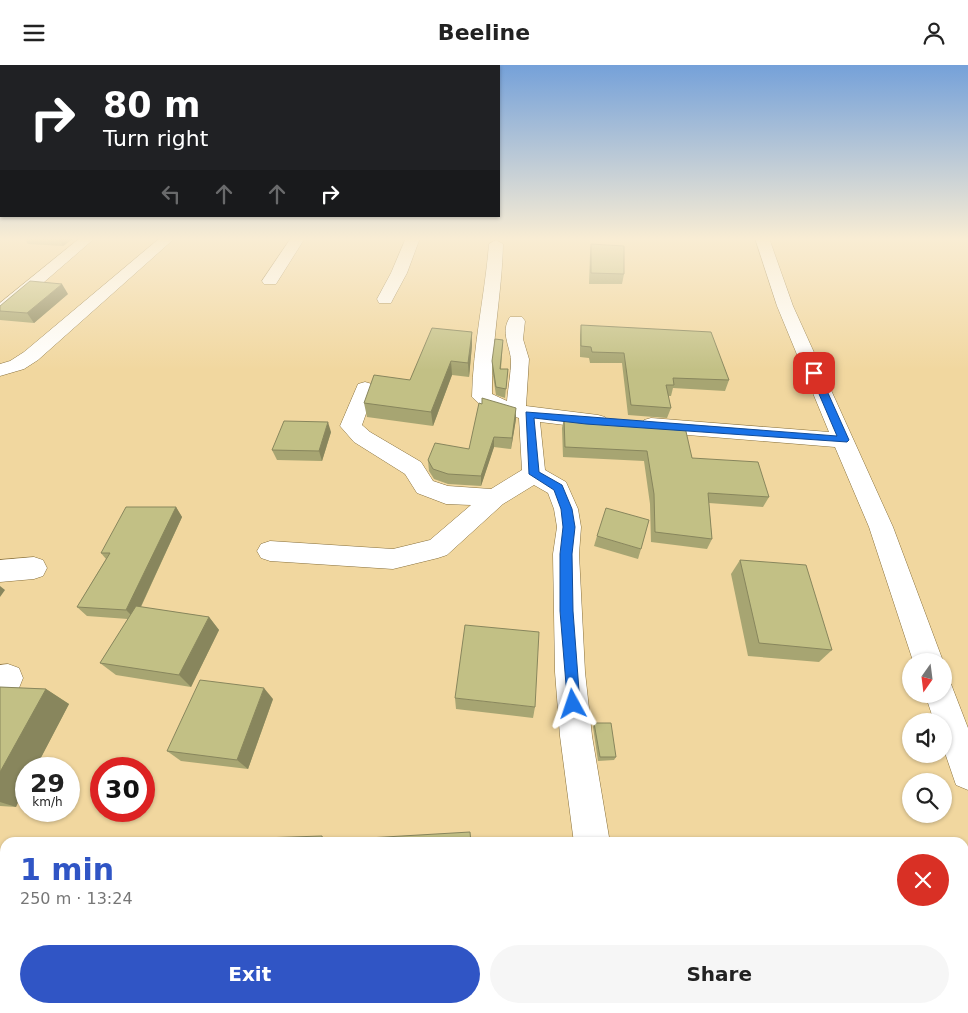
<!DOCTYPE html>
<meta charset="utf-8">
<style>
:root{--surface:#fff;--page:#f6f6f6;--text:#222;--muted:#767676;--accent:#3055c5}
body{margin:0;font-family:"DejaVu Sans",sans-serif;background:var(--page);color:var(--text);height:100vh;display:flex;flex-direction:column;font-size:19px;white-space:nowrap}
*{box-sizing:border-box;margin:0}
p{font-size:16px;color:var(--muted)}
.icon{flex:none;width:28px;height:28px;fill:none;stroke:currentColor;stroke-width:2;stroke-linecap:round;stroke-linejoin:round}
.map{position:relative;flex:1;overflow:hidden}
.panel{position:absolute;left:0px;top:772px;width:969px;height:176px;display:flex;flex-direction:column;background:var(--surface);border-radius:15px 15px 0 0;box-shadow:0 1px 4px #0004}
.panel>*{flex:none}
.top-card{position:absolute;left:0px;top:0px;width:500px;height:152px;box-shadow:0 1px 4px #0004;background:#202124;color:#fff;overflow:hidden}
.needle{width:32px;rotate:194deg}
.buttons{position:absolute;left:902px;top:588px;display:grid;gap:10px}
.buttons a{display:grid;place-items:center;width:50px;height:50px;border-radius:50%;background:var(--surface);box-shadow:0 1px 4px #0004;font-size:25px}
.speed{position:absolute;left:15px;top:692px;display:flex;gap:10px;font-size:25px;font-weight:700;text-align:center}
.speed>*{display:grid;place-content:center;width:65px;height:65px;border-radius:50%;background:var(--surface);box-shadow:0 1px 4px #0004;line-height:1}
.speed small{font-size:12px;font-weight:400}
.speed .limit{border:8px solid #d22;background:#fff;color:#111}
.pin{position:absolute;display:grid;place-items:center;width:42px;height:42px;color:#fff;margin:-21px;border-radius:10px;box-shadow:0 2px 8px #0006}
.me{position:absolute;width:55px;margin:-28px;rotate:355deg;stroke-linejoin:round;filter:drop-shadow(0 0 4px #0008)}
.turn{display:flex;align-items:center;gap:18px;height:105px;padding:0 20px;font-size:22px}
.turn .icon{width:65px;height:65px;stroke-width:2.5}
.turn b{display:block;font-size:35px;line-height:42px}
.lanes{display:flex;align-items:center;height:48px;padding:0 20px;background:#0003;justify-content:center;gap:25px;direction:ltr}
.lanes .off{opacity:.35}
.round{display:grid;place-items:center;flex:none;width:52px;height:52px;border-radius:26px;background:var(--page)}
.head{display:flex;align-items:center;justify-content:space-between;height:85px;padding:0 20px}
h1{font-size:30px;font-weight:800;line-height:38px;color:var(--accent)}
.action{display:flex;gap:10px;margin-top:auto;padding:10px 20px}
.action a{flex:1;height:58px;border-radius:30px;background:var(--accent);color:#fff;font-size:20px;font-weight:800;line-height:58px;text-align:center}
.action a+a{background:var(--page);color:var(--text)}
header{display:flex;justify-content:space-between;align-items:center;height:65px;padding:0 20px;background:var(--surface);font-size:22px;font-weight:800}
.map>svg:first-child{display:block}
.lines{fill:none;stroke-linecap:round;stroke-linejoin:round}
.minor-casing{stroke:#88703b;stroke-width:1}
.minor{fill:#fff;fill-rule:evenodd}
.wall{fill:#a7a572}
.shaded-wall{fill:#88865d}
.building{fill:#c2c085;stroke:#88865d}
.route{fill:#1a73e8;stroke:#114b97}
</style>
<header><svg class="icon" aria-label="menu" viewBox="0 0 24 24"><path d="M4 6h16M4 12h16M4 18h16"/></svg>Beeline<svg class="icon" aria-label="person" viewBox="0 0 24 24"><circle cx="12" cy="8" r="4"/><path d="M4 21q1-7 8-7t8 7"/></svg></header>
<div class="map">
<svg width="968" height="948" viewBox="0 0 968 948">
<rect width="100%" height="100%" fill="#f1d79f"/>
<g class="lines">
<defs>
<g id="minor">
<polygon points="80,173 95,173 6,250 0,251 0,238"/>
<polygon points="160,173 175,173 38,295 24,304 0,311 0,299 10,296 24,287"/>
<polygon points="291,173 305,173 276,219 264,219 262,216"/>
<polygon points="406,173 420,173 407,208 393,234 391,238 379,238 377,234 391,208"/>
<polygon points="755,173 769,173 793,241 893,462 943,596 913,596 869,462 835,382 651,367 644,365 641,360 644,355 651,353 829,367 777,241"/>
<path d="M496 175 503 179C502 229 491 279 492 329L507 336C508 323 511 309 511 295 510 281 500 267 510 252H522L525 256 523 274 529 294 526 341 598 350 605 352 608 357 605 362 598 364 540 357 545 405 566 417 578 444 581 462 579 489 585 607 592 671 610 778H574L560 671 555 607 553 489 557 462 554 444 548 428 534 420 503 439 447 490 438 493 393 504 270 496 261 493 257 486 261 479 270 476 393 484 430 475 471 440 446 439 417 428 405 409 354 377 340 361 358 319 365 317 372 319 375 323 362 360 370 367 421 397 433 416 448 421 491 424 522 405 519 353 483 342 472 332C473 280 485 230 489 179Z"/>
<polygon points="34,492 43,495 47,503 43,511 34,514 0,517 0,495"/>
<polygon points="8,599 19,603 23,613 19,623 0,628 0,600"/>
<polygon points="944,616 951,619 968,663 968,725 956,720 944,685 944,656 934,656 925,629 944,629"/>
<rect x="603" y="944" width="42" height="4"/>
</g>
</defs>
<use href="#minor" class="minor-casing"/>
<use href="#minor" class="minor"/>
</g>
<g class="wall">
<polygon points="24,173 74,173 63,181 28,179"/>
<polygon points="591,179 624,209 622,219 589,219 590,189"/>
<polygon points="68,229 34,258 0,255 0,241"/>
<polygon points="581,260 729,315 725,326 673,323 671,331 668,331 671,343 667,353 628,350 622,298 590,298 589,293 580,292 580,270"/>
<polygon points="472,267 472,280 469,312 452,310 433,361 367,352 364,338 410,315"/>
<polygon points="503,275 501,304 508,304 505,333 496,330 492,304 492,296"/>
<polygon points="564,353 692,393 769,432 763,442 709,438 712,474 707,484 651,477 650,439 644,396 563,392 562,363"/>
<polygon points="516,354 511,384 494,382 481,421 448,419 434,414 429,406 428,395 469,384"/>
<polygon points="331,367 322,396 277,395 272,385"/>
<polygon points="176,442 182,452 141,542 209,552 219,565 191,622 116,610 100,598 128,554 87,551 77,542 106,494 101,488"/>
<polygon points="597,471 641,484 638,494 594,481"/>
<polygon points="740,495 832,585 819,597 748,591 731,509"/>
<polygon points="0,622 46,624 69,639 35,704 26,704 16,742 0,741"/>
<polygon points="455,633 535,642 533,653 456,644"/>
<polygon points="273,634 248,704 181,696 167,686"/>
<polygon points="594,658 616,692 614,695 598,696 593,662"/>
</g>
<g class="shaded-wall">
<polygon points="58,173 74,173 63,181"/>
<polygon points="62,219 68,229 34,258 27,248"/>
<polygon points="472,267 472,280 469,312 468,298"/>
<polygon points="451,296 452,310 433,361 431,347"/>
<polygon points="516,343 516,354 511,384 512,373"/>
<polygon points="328,357 331,367 322,396 319,386"/>
<polygon points="494,372 494,382 481,421 481,411"/>
<polygon points="176,442 182,452 135,554 126,545"/>
<polygon points="0,521 5,525 0,532"/>
<polygon points="209,552 219,565 191,622 179,610"/>
<polygon points="264,623 273,634 248,704 237,695"/>
<polygon points="46,624 69,639 35,704 26,704 26,721 16,742 0,737 0,707"/>
<polygon points="322,771 329,778 321,778"/>
<polygon points="85,944 99,944 98,948 83,948"/>
</g>
<g class="building">
<polygon points="591,179 624,181 624,209 591,208"/>
<polygon points="30,216 62,219 27,248 0,246 0,241"/>
<polygon points="581,260 711,267 729,315 673,313 674,320 666,320 671,343 631,340 624,288 592,287 591,282 581,281"/>
<polygon points="432,263 472,267 468,298 451,296 431,347 364,338 374,310 410,315"/>
<polygon points="495,274 503,275 500,304 508,304 506,324 496,322 492,296"/>
<polygon points="482,333 516,343 512,373 494,372 481,411 448,409 433,404 428,395 435,378 469,384 479,338 482,339"/>
<polygon points="564,353 685,362 692,393 758,397 769,432 708,428 712,474 655,467 654,429 647,386 565,382"/>
<polygon points="284,356 328,357 319,386 272,385"/>
<polygon points="126,442 176,442 126,545 77,542 110,488 101,488"/>
<polygon points="606,443 649,455 641,484 597,471"/>
<polygon points="740,495 806,500 832,585 759,578"/>
<polygon points="136,541 209,552 179,610 100,598"/>
<polygon points="465,560 539,567 535,642 455,633"/>
<polygon points="200,615 264,623 237,695 167,686"/>
<polygon points="0,622 46,624 0,707"/>
<polygon points="594,658 611,658 616,692 600,692"/>
<polygon points="470,767 471,778 368,778 368,773"/>
<polygon points="322,771 321,778 230,778 231,774"/>
<polygon points="53,944 85,944 83,948 52,948"/>
</g>
<linearGradient id="sky" x2="0" y2="1"><stop stop-color="#75a1d9"/><stop offset="0.57" stop-color="#f9edd4"/><stop offset="1" stop-color="#f9edd4" stop-opacity="0"/></linearGradient>
<rect width="968" height="305" fill="url(#sky)"/>
<polygon class="route" points="814,305 819,308 849,375 847,377 586,359 534,353 539,407 562,420 572,444 575,462 572,489 573,546 580,639 578,644 573,646 568,644 560,546 560,489 563,462 561,444 554,425 529,409 526,347 837,371 810,308"/>
</svg>
<div class="buttons">
<a><svg class="needle" viewBox="-14 -14 28 28"><path d="M0-13l5 13h-10z" fill="#e53935"/><path d="M0 13l5-13h-10z" fill="#767676"/></svg></a>
<a><svg class="icon" aria-label="sound" viewBox="0 0 24 24"><path d="M4 9h4l5-4v14l-5-4H4zM17 9q2 3 0 6"/></svg></a>
<a><svg class="icon" aria-label="search" viewBox="0 0 24 24"><circle cx="10" cy="10" r="6"/><path d="M15 15l6 6"/></svg></a>
</div>
<div class="speed"><div>29<small>km/h</small></div><div class="limit">30</div></div>
<div class="pin" style="left:814px;top:308px;background:#d93025"><svg class="icon" aria-label="arrive" viewBox="0 0 24 24"><path d="M6 21V4h12l-3 4 3 4H6"/></svg></div>
<svg class="me" style="left:573px;top:639px" viewBox="-20 -20 40 40"><path d="M0-17L14 15 0 8-14 15z" fill="#1a73e8" stroke="#fff" stroke-width="4"/></svg>
<div class="top-card">
<div class="turn"><svg class="icon" aria-label="right" viewBox="0 0 24 24"><path d="M7 20v-9h11M14 6l5 5-5 5"/></svg><div><b>80 m</b>Turn right</div></div>
<div class="lanes"><svg class="icon off" aria-label="left" viewBox="0 0 24 24"><path d="M17 20v-9H6M10 6l-5 5 5 5"/></svg><svg class="icon off" aria-label="ahead" viewBox="0 0 24 24"><path d="M12 20V5M6 11l6-6 6 6"/></svg><svg class="icon off" aria-label="ahead" viewBox="0 0 24 24"><path d="M12 20V5M6 11l6-6 6 6"/></svg><svg class="icon" aria-label="right" viewBox="0 0 24 24"><path d="M7 20v-9h11M14 6l5 5-5 5"/></svg></div>
</div>
<section class="panel">
<div class="head"><div><h1>1 min</h1><p>250 m · 13:24</p></div><a class="round" style="background:#d93025;color:#fff"><svg class="icon" aria-label="close" viewBox="0 0 24 24"><path d="M6 6l12 12M18 6L6 18"/></svg></a></div>
<div class="action"><a>Exit</a><a>Share</a></div>
</section>
</div>
